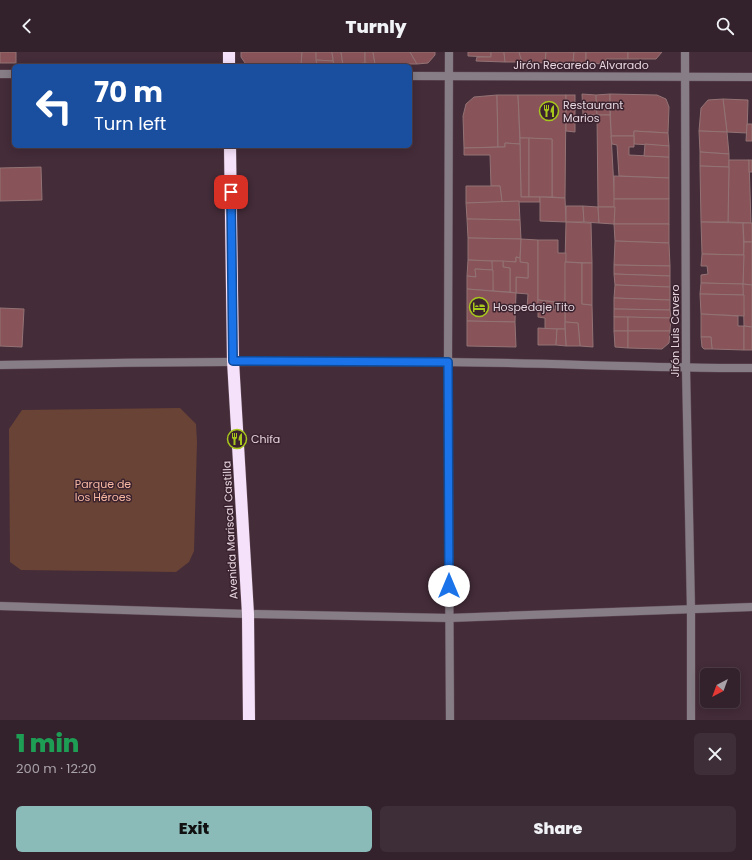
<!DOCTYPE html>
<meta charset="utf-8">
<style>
:root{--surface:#33212b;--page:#3e2e37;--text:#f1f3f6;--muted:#a9a3a9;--line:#4e3e47;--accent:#8bbbb9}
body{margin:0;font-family:Poppins,sans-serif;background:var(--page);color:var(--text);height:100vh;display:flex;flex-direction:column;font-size:15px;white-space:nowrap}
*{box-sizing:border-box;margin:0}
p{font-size:13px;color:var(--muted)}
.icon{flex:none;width:22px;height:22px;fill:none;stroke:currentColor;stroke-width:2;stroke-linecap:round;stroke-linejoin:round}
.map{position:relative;height:668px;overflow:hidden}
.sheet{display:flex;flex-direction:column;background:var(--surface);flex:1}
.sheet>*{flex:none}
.hud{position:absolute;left:12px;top:12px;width:400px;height:84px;border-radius:6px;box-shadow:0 2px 10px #0003,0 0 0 1px var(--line);background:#1a4fa0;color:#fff;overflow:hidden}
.needle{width:26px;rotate:221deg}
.controls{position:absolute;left:700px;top:616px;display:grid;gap:8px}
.controls a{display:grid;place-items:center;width:40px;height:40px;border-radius:6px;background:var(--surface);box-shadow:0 2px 10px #0003,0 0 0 1px var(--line);font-size:20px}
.pin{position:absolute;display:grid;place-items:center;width:34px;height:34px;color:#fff;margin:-17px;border-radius:8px;box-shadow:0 2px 6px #0006}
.me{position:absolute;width:44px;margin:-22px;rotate:0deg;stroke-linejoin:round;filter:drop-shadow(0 0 3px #0008)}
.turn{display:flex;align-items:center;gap:14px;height:84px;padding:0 16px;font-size:18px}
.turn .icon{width:52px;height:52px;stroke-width:2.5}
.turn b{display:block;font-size:28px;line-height:34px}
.round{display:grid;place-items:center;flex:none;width:42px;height:42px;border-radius:6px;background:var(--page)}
.overview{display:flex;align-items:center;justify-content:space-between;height:68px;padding:0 16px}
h1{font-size:24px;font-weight:800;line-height:30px;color:#1e9e55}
.button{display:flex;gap:8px;margin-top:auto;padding:8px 16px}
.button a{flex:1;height:46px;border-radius:6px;background:var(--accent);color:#111;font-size:16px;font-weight:800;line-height:46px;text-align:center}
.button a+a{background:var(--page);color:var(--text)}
header{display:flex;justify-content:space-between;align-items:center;height:52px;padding:0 16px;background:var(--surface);font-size:18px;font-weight:800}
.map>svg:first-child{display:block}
.green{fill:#694335}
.building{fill:#885459;stroke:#937375}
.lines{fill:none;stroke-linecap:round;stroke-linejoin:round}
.street-casing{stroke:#614b57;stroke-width:9}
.highway-casing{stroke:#614b57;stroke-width:13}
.street{stroke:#867d87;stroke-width:8}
.highway{stroke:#f6e1fa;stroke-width:12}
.route-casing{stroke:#114b97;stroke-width:10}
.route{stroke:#1a73e8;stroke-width:7}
.labels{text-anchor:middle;stroke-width:3;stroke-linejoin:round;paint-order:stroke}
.street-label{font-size:11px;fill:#e6d6de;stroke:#3a222e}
.poi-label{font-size:11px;fill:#e6d6de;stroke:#3a222e;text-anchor:start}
.park-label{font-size:11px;fill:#f7b8a2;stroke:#3a222e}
</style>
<header><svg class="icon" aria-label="back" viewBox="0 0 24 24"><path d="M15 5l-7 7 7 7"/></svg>Turnly<svg class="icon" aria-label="search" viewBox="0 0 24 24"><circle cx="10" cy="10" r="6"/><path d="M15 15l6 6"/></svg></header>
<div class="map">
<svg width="752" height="668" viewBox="0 0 752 668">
<rect width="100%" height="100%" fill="#442c39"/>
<polygon class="green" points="180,356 196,372 197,390 194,499 189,510 176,520 21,518 10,510 9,377 22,358"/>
<g class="building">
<rect x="0" y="0" width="16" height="11"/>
<polygon points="241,0 302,0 301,14 247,14 241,5"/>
<polygon points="302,0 316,0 317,14 301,14"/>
<polygon points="316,0 332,0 333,9 316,8"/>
<polygon points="332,0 341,0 343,14 334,14"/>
<polygon points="341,0 365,0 365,11 343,13"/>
<polygon points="365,0 373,0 375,12 365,11"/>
<polygon points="373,0 410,0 417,12 375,12"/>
<polygon points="410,0 435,0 435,3 428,11 417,12"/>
<polygon points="468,0 491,0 491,5 468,4"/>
<polygon points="491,0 504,0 505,10 476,9 477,5 491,5"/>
<polygon points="504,0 519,0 522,10 505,10"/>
<polygon points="519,0 546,0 545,11 522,10"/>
<polygon points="546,0 574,0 573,11 545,11"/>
<polygon points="574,0 586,0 586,11 573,11"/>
<polygon points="586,0 628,0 628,7 606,7 606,12 586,11"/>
<polygon points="628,0 662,0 656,7 628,7"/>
<polygon points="316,8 333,9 334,14 317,14"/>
<polygon points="582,42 596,43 597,63 583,63"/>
<polygon points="610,42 610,63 597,63 596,43"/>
<polygon points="610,42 657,43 666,47 669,55 668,81 634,79 634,84 611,84"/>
<polygon points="497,43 498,95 464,96 463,64 466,52 474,45"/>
<polygon points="497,43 518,43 520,92 505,91 505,95 498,95"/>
<polygon points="518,43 566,43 565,146 552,145 552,87 520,86"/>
<rect x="566" y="43" width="9" height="22"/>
<polygon points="723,47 748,48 747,81 727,80"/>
<polygon points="723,47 727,80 699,79 701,56 708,48"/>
<polygon points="597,63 610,63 615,155 598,155"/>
<polygon points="566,65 575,65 575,80 566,79"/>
<polygon points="747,72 752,72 752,89 746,89"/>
<polygon points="634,79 668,81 669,94 634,92"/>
<polygon points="699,79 727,80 729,102 700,100"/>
<polygon points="611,84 634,84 634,95 629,95 629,103 669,105 669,126 619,124 617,93 612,92"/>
<polygon points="520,86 529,86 529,145 521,145"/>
<polygon points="529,86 552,87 552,145 529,145"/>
<polygon points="505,91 520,92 521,145 540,145 540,150 502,150 500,134 491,134 490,103 464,103 464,96 505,95"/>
<polygon points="645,92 669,94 669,105 644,104"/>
<polygon points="700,100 729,102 729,115 700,114"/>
<polygon points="729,108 749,108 751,171 728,170"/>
<rect x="749" y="108" width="3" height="12"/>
<polygon points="700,114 729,115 728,170 701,170"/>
<polygon points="41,115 42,148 0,149 0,116"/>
<polygon points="614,124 669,126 669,147 614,147"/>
<polygon points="466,134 500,134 502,150 466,151"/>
<polygon points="540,145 565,146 566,170 540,169"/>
<rect x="614" y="147" width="55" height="25"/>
<polygon points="519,149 520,168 467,167 466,151"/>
<polygon points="566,154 583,154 584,170 566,170"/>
<polygon points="583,154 598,155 599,171 584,170"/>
<polygon points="598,155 615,155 614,172 599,171"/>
<polygon points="467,167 520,168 521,187 468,186"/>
<polygon points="566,170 591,171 592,211 565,210"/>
<polygon points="701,170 743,171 744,203 702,202"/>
<polygon points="743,171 752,171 752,190 744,190"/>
<polygon points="614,172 669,172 669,191 615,189"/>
<polygon points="468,186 521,187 520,206 516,205 516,210 468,208"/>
<polygon points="521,187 538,188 538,258 527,257 528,242 516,241 516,225 528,226 528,211 520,210"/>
<polygon points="538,188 558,188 558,201 566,201 565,251 538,248"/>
<polygon points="615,189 669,191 670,214 614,213"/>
<polygon points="744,190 752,190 752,233 743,232"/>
<polygon points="702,202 744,203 743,232 701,231 701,223 708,222 707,214 701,214"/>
<polygon points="516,205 520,206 520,210 528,211 528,226 516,225 516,241 510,240 510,216 503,215 503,209 516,210"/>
<polygon points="468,208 492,209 493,218 475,217 476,225 467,224"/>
<polygon points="492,209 503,209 503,215 510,216 510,240 493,239"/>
<polygon points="565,210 582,211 582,252 592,253 593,295 580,294 578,271 565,270"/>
<polygon points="582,211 592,211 592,253 582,252"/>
<polygon points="614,213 670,214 670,224 614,222"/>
<polygon points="475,217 493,218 493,239 467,237 467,224 476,225"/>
<polygon points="614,222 670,224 670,235 615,233"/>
<polygon points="701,231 743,232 744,243 700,242"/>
<polygon points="743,232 752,233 752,275 744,274"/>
<polygon points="615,233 670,235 670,248 614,246"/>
<polygon points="467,237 516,241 515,270 467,269"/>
<polygon points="700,242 744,243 744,264 701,262"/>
<polygon points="614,246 670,248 670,258 614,257"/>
<polygon points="538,248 554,250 553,258 555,258 556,250 565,251 565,277 545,277 545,266 538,265"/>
<polygon points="0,256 24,257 22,295 0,294"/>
<polygon points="614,257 670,258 671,266 614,265"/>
<polygon points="701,262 738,264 738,274 744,274 744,298 712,297 711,285 701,285"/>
<rect x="614" y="265" width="14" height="14"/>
<polygon points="628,265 671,266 670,279 628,279"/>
<polygon points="467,269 515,270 516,295 467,294"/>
<polygon points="565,270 578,271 580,294 566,294"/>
<polygon points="744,274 752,275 752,298 744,298"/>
<polygon points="538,276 557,277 556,293 538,293"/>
<polygon points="557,277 565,277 566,294 556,293"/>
<polygon points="614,279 628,279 628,296 615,295"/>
<polygon points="628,279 670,279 669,291 662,297 628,296"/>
<polygon points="701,285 711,285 712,297 704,297 702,295"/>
</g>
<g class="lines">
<defs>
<g id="street">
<polyline points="449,0 448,310 450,668"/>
<polyline points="685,0 686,316 691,558 691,668"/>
<polyline points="0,22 14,22"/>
<polyline points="410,24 752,25"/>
<path d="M0 313C149 310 297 309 446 310 548 311 650 316 752 316"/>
<polyline points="0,554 248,562 449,566 752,555"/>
</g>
<g id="highway">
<polyline points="229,0 229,14"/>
<polyline points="230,94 233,309 248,562 249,668"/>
</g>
</defs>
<use href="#street" class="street-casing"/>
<use href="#highway" class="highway-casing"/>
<use href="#street" class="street"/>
<use href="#highway" class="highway"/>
</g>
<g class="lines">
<defs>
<polyline id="route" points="231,140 233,309 448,310 449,534"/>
</defs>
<use href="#route" class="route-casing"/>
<use href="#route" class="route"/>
</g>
<defs>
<symbol id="restaurant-ring" viewBox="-11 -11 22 22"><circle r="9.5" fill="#3a222e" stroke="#a8c71c" stroke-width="1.5"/><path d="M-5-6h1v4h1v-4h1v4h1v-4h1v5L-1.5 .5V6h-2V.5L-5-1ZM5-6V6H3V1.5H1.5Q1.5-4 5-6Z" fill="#a8c71c"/></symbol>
<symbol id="hotel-ring" viewBox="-11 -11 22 22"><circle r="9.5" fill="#3a222e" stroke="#a8c71c" stroke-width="1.5"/><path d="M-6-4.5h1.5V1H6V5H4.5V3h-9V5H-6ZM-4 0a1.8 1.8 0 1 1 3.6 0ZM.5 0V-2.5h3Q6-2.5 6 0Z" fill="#a8c71c"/></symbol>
</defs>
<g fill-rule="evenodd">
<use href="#restaurant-ring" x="538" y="48" width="22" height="22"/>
<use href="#hotel-ring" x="468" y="244" width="22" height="22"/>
<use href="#restaurant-ring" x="226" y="376" width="22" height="22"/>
</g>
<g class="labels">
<g class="street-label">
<text x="581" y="17">Jirón Recaredo Alvarado</text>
<text transform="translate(675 279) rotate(-90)" y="4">Jirón Luis Cavero</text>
<text transform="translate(230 478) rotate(-93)" y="4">Avenida Mariscal Castilla</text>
</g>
<g class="poi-label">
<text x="563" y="57">Restaurant<tspan x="563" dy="13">Marios</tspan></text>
<text x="493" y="259">Hospedaje Tito</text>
<text x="251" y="391">Chifa</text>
</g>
<g class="park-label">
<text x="103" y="436">Parque de<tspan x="103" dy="13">los Héroes</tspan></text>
</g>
</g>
</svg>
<div class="controls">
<a><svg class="needle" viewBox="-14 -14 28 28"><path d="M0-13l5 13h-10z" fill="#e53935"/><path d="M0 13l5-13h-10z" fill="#a9a3a9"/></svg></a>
</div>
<div class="pin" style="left:231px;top:140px;background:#d93025"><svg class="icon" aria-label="arrive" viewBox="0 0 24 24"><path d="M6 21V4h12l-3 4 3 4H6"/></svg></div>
<svg class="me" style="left:449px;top:534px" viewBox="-20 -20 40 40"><circle r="19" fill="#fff"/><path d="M0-13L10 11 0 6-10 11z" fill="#1a73e8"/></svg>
<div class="hud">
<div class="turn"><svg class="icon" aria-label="left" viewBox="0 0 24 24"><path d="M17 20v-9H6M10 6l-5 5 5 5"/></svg><div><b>70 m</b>Turn left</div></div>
</div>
</div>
<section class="sheet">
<div class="overview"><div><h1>1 min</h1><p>200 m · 12:20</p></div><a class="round"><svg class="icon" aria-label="close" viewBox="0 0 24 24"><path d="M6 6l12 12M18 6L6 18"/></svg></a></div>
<div class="button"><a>Exit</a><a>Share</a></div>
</section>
